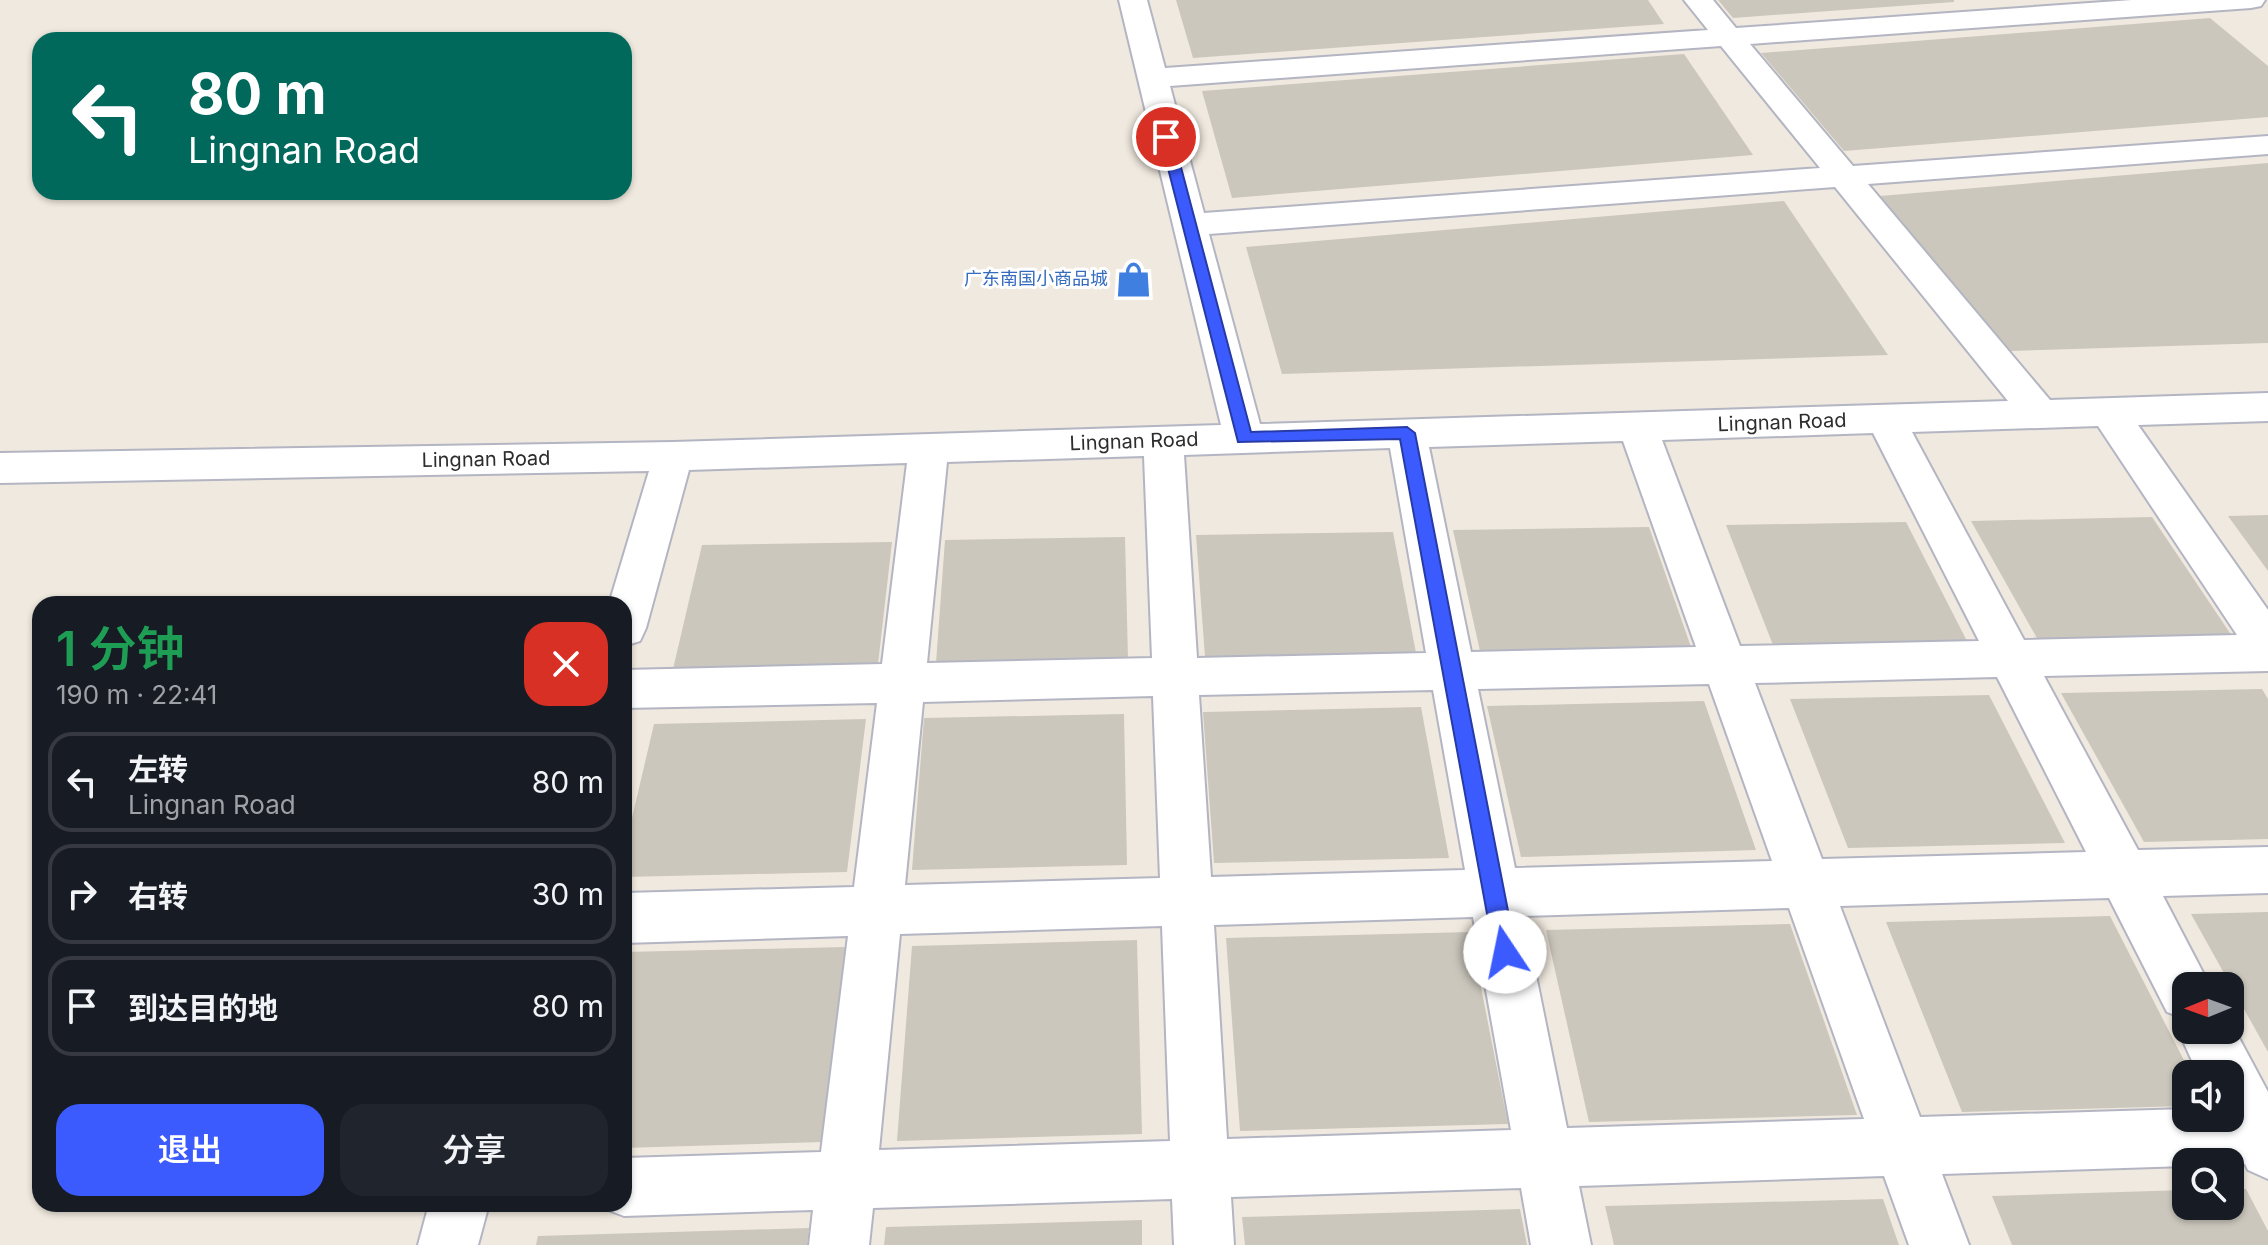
<!DOCTYPE html>
<html lang="zh">
<meta charset="utf-8">
<style>
:root{--surface:#171b24;--page:#20242c;--text:#f1f3f6;--muted:#9ea1a6;--line:#363941;--accent:#3c5bff}
body{margin:0;font-family:Inter,"Noto Sans SC",sans-serif;background:var(--page);color:var(--text);height:100vh;display:flex;flex-direction:column;font-size:30px;white-space:nowrap}
*{box-sizing:border-box;margin:0}
p{font-size:26px;color:var(--muted)}
.icon{flex:none;width:44px;height:44px;fill:none;stroke:currentColor;stroke-width:2;stroke-linecap:round;stroke-linejoin:round}
.map{position:relative;flex:1;overflow:hidden}
.panel{position:absolute;left:32px;top:596px;width:600px;height:616px;display:flex;flex-direction:column;background:var(--surface);border-radius:24px;box-shadow:0 2px 6px #0004}
.panel>*{flex:none}
.hud{position:absolute;left:32px;top:32px;width:600px;height:168px;border-radius:24px;box-shadow:0 2px 6px #0004;background:#00695c;color:#fff;overflow:hidden}
.needle{width:52px;rotate:269deg}
.tools{position:absolute;left:2172px;top:972px;display:grid;gap:16px}
.tools a{display:grid;place-items:center;width:72px;height:72px;border-radius:16px;background:var(--surface);box-shadow:0 2px 6px #0004;font-size:40px}
.pin{position:absolute;display:grid;place-items:center;width:68px;height:68px;color:#fff;margin:-34px;border:4px solid #fff;border-radius:50%;box-shadow:0 2px 8px #0007}
.me{position:absolute;width:88px;margin:-44px;rotate:349deg;stroke-linejoin:round;filter:drop-shadow(0 0 6px #0008)}
.turn{display:flex;align-items:center;gap:28px;height:168px;padding:0 24px;font-size:36px}
.turn .icon{width:104px;height:104px;stroke-width:2.5}
.turn b{display:block;font-size:56px;line-height:68px}
.round{display:grid;place-items:center;flex:none;width:84px;height:84px;border-radius:24px;background:var(--page)}
.head{display:flex;align-items:center;justify-content:space-between;height:136px;padding:0 24px}
h1{font-size:48px;font-weight:600;line-height:60px;color:#1e9e55}
.action{display:flex;gap:16px;margin-top:auto;padding:16px 24px}
.action a{flex:1;height:92px;border-radius:24px;background:var(--accent);color:#fff;font-size:32px;font-weight:600;line-height:92px;text-align:center}
.action a+a{background:var(--page);color:var(--text)}
ul{padding:0;list-style:none}
li{display:flex;align-items:center;gap:24px;height:100px;margin:0 16px 12px;padding:0 8px;border:4px solid var(--line);border-radius:24px}
li div{flex:1}
li b{display:block;font-size:30px}
li em{font-style:normal}
.map>svg:first-child{display:block}
.building{fill:#cbc7bd}
.lines{fill:none;stroke-linecap:round;stroke-linejoin:round}
.minor-casing{stroke:#b3b5c2;stroke-width:4}
.minor{fill:#fff;fill-rule:evenodd}
.route{fill:#3c5bff;stroke:#273ba6;stroke-width:2}
.labels{text-anchor:middle;stroke-width:6;stroke-linejoin:round;paint-order:stroke}
.far-shop-label{font-size:18px;fill:#366cbe;stroke:#fff;text-anchor:end}
.street-label{font-size:20px;fill:#2d2d2d;stroke:#fff}
</style>
<div class="map">
<svg width="2268" height="1245" viewBox="0 0 2268 1245">
<rect width="100%" height="100%" fill="#f0e9df"/>
<g class="building">
<polygon points="1176,0 1648,0 1664,24 1193,58"/>
<polygon points="1718,0 1954,0 1954,2 1733,18"/>
<polygon points="2210,18 2268,66 2268,117 1844,151 1761,53"/>
<polygon points="1684,54 1753,155 1232,198 1202,91"/>
<polygon points="2268,163 2268,343 2010,351 1880,196"/>
<polygon points="1784,201 1888,355 1282,374 1246,247"/>
<polygon points="2268,515 2268,571 2228,516"/>
<polygon points="2152,517 2232,636 2038,640 1971,521"/>
<polygon points="1906,522 1967,641 1773,645 1726,525"/>
<polygon points="1649,527 1691,647 1480,651 1453,530"/>
<polygon points="1393,532 1416,653 1205,657 1196,535"/>
<polygon points="1125,537 1128,659 936,663 945,540"/>
<polygon points="892,542 878,664 673,669 702,545"/>
<polygon points="2262,689 2268,699 2268,839 2144,842 2061,693"/>
<polygon points="1989,695 2065,843 1848,848 1790,699"/>
<polygon points="1704,701 1756,850 1521,857 1487,706"/>
<polygon points="1421,707 1449,858 1214,863 1203,712"/>
<polygon points="1124,714 1127,865 912,870 924,718"/>
<polygon points="866,719 847,872 624,877 624,852 654,724"/>
<polygon points="2268,912 2268,1052 2191,914"/>
<polygon points="2110,916 2191,1074 2186,1074 2186,1106 1962,1112 1886,922"/>
<polygon points="1790,924 1857,1115 1589,1122 1546,930"/>
<polygon points="1470,932 1508,1124 1240,1131 1226,938"/>
<polygon points="1137,940 1142,1134 897,1141 912,946"/>
<polygon points="845,947 823,1142 624,1148 624,952"/>
<polygon points="2230,1189 2246,1189 2268,1231 2268,1245 2012,1245 1992,1196 2186,1190 2186,1206 2230,1206"/>
<polygon points="1883,1199 1899,1245 1614,1245 1605,1206"/>
<polygon points="1520,1209 1527,1245 1245,1245 1242,1217"/>
<polygon points="1142,1220 1142,1245 884,1245 886,1227"/>
<polygon points="809,1228 807,1245 536,1245 538,1236"/>
</g>
<g class="lines">
<defs>
<g id="minor">
<path d="M1119 0H1147L1165 68 1708 30 1684 0H1713L1736 28 2132 0H2265L2261 6 2251 8 1750 44 1853 166 2268 136V154L1868 184 2050 400 2268 393V421L2138 425 2268 610V671L2044 676 2138 850 2268 847V893L2163 896 2210 986H2186V1030H2230V1021L2268 1092V1179L2248 1170 2245 1164 2230 1165V1162H2186V1166L1942 1174 1969 1245H1909L1884 1176 1579 1186 1591 1245H1531L1521 1188 1231 1197 1234 1245H1174L1172 1199 873 1208 869 1245H809L813 1210 624 1216 603 1208 602 1204H624V1158L821 1152 848 936 624 943V893L854 887 877 703 624 708V670L882 664 907 463 689 470 646 628 640 641 624 646V604H609L649 471 0 483V453L673 442 1221 425ZM1721 46 1820 168 1204 213 1170 86ZM1835 187 2008 401 1260 424 1209 234ZM2098 426 2237 635 2024 640 1912 432ZM1873 433 1979 641 1740 646 1662 440ZM1623 441 1696 647 1471 652 1429 447ZM1390 448 1426 653 1197 658 1184 455ZM1144 456 1152 658 927 663 947 462ZM1997 677 2086 852 1822 859 1755 683ZM1709 684 1772 861 1515 868 1478 689ZM1433 690 1465 870 1211 877 1199 695ZM1153 696 1160 878 905 885 923 702ZM2109 898 2167 1012 2183 1018 2178 1030 2198 1074H2230V1118H2186V1109L1920 1117 1840 906ZM1789 908 1864 1119 1567 1128 1524 916ZM1473 917 1511 1130 1227 1139 1214 925ZM1162 926 1170 1141 879 1150 900 934Z"/>
<polygon points="429,1204 489,1204 478,1245 418,1245"/>
</g>
</defs>
<use href="#minor" class="minor-casing"/>
<use href="#minor" class="minor"/>
</g>
<polygon class="route" points="1162,134 1173,137 1251,432 1407,427 1415,433 1516,952 1513,959 1505,962 1498,959 1494,952 1400,439 1238,442 1160,137"/>
<defs>
<symbol id="shop-bare" viewBox="-9 -9 18 18"><path d="M-5-2.5h2.3a2.7 3.5 0 0 1 5.4 0H5L5.5 6h-11ZM-1.5-2.5h3a1.5 2.3 0 0 0-3 0Z" fill="#3f7fe0" stroke="#fff" stroke-width="2.5" paint-order="stroke"/></symbol>
</defs>
<g fill-rule="evenodd">
<use href="#shop-bare" x="1108" y="254" width="51" height="51"/>
</g>
<g class="labels">
<g class="far-shop-label">
<text x="1108" y="285">广东南国小商品城</text>
</g>
<g class="street-label">
<text transform="translate(1782 422) rotate(-2)" y="7">Lingnan Road</text>
<text transform="translate(1134 441) rotate(-2)" y="7">Lingnan Road</text>
<text transform="translate(486 459) rotate(-1)" y="7">Lingnan Road</text>
</g>
</g>
</svg>
<div class="tools">
<a><svg class="needle" viewBox="-14 -14 28 28"><path d="M0-13l5 13h-10z" fill="#e53935"/><path d="M0 13l5-13h-10z" fill="#9ea1a6"/></svg></a>
<a><svg class="icon" aria-label="sound" viewBox="0 0 24 24"><path d="M4 9h4l5-4v14l-5-4H4zM17 9q2 3 0 6"/></svg></a>
<a><svg class="icon" aria-label="search" viewBox="0 0 24 24"><circle cx="10" cy="10" r="6"/><path d="M15 15l6 6"/></svg></a>
</div>
<div class="pin" style="left:1166px;top:137px;background:#d93025"><svg class="icon" aria-label="arrive" viewBox="0 0 24 24"><path d="M6 21V4h12l-3 4 3 4H6"/></svg></div>
<svg class="me" style="left:1505px;top:952px" viewBox="-20 -20 40 40"><circle r="19" fill="#fff"/><path d="M0-13L10 11 0 6-10 11z" fill="#3c5bff"/></svg>
<div class="hud">
<div class="turn"><svg class="icon" aria-label="left" viewBox="0 0 24 24"><path d="M17 20v-9H6M10 6l-5 5 5 5"/></svg><div><b>80 m</b>Lingnan Road</div></div>
</div>
<section class="panel">
<div class="head"><div><h1>1 分钟</h1><p>190 m · 22:41</p></div><a class="round" style="background:#d93025;color:#fff"><svg class="icon" aria-label="close" viewBox="0 0 24 24"><path d="M6 6l12 12M18 6L6 18"/></svg></a></div>
<ul>
<li><svg class="icon" aria-label="left" viewBox="0 0 24 24"><path d="M17 20v-9H6M10 6l-5 5 5 5"/></svg><div><b>左转</b><p>Lingnan Road</p></div><em>80 m</em></li>
<li><svg class="icon" aria-label="right" viewBox="0 0 24 24"><path d="M7 20v-9h11M14 6l5 5-5 5"/></svg><div><b>右转</b></div><em>30 m</em></li>
<li><svg class="icon" aria-label="arrive" viewBox="0 0 24 24"><path d="M6 21V4h12l-3 4 3 4H6"/></svg><div><b>到达目的地</b></div><em>80 m</em></li>
</ul>
<div class="action"><a>退出</a><a>分享</a></div>
</section>
</div>
